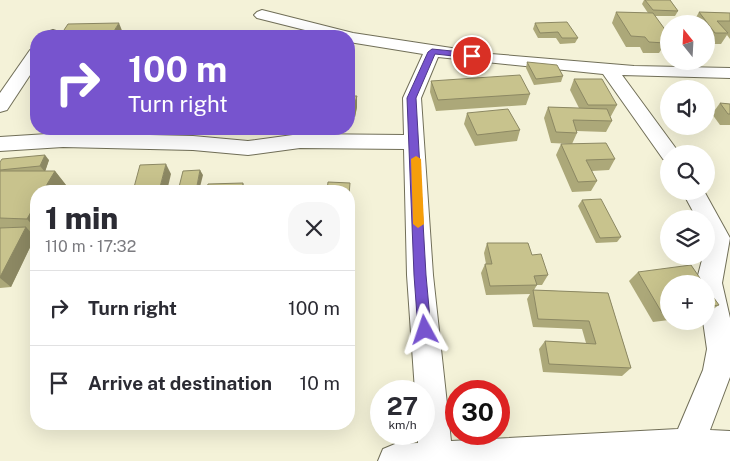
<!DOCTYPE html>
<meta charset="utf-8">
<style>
:root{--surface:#fff;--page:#f7f7f7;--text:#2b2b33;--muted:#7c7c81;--line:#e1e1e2}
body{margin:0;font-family:"Public Sans",sans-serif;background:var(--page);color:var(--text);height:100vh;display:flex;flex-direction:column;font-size:19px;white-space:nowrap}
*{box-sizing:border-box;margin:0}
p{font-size:16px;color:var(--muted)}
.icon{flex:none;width:28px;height:28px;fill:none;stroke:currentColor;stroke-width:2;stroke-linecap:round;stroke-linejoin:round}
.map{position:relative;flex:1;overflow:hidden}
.side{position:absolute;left:30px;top:185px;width:325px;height:245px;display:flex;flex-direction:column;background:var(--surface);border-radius:20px;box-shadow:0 5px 20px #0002}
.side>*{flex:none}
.top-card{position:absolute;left:30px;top:30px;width:325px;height:105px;border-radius:20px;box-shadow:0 5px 20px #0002;background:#7754ce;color:#fff;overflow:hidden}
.needle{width:32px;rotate:342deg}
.tools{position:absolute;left:660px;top:15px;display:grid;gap:10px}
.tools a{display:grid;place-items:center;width:55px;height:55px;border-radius:50%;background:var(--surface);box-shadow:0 5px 20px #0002;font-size:25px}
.speed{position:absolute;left:370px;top:380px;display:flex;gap:10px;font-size:25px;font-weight:700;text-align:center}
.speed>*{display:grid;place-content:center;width:65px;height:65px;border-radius:50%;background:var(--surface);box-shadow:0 5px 20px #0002;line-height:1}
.speed small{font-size:12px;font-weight:400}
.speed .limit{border:8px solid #d22;background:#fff;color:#111}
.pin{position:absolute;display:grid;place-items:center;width:42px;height:42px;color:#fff;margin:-21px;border:2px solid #fff;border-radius:50%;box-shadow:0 1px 5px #0007}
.me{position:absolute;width:55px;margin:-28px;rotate:355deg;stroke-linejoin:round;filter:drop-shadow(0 0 4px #0008)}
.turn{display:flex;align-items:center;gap:18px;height:105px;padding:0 15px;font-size:22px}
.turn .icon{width:65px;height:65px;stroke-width:2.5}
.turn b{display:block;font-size:35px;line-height:42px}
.round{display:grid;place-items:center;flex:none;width:52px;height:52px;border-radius:20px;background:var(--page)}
.overview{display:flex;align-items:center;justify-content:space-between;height:85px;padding:0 15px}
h1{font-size:30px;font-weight:800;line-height:38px}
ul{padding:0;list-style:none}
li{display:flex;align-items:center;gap:15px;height:75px;padding:0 15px;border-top:1px solid var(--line)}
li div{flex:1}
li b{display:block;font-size:19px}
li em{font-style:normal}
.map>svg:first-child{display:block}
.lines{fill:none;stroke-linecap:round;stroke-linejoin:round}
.street-casing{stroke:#716f58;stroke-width:2}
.street{fill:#fff;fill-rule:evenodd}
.wall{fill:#aca879}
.shaded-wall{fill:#8c8863}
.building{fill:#c8c38d;stroke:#8c8863}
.route{fill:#7754ce;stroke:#4d3786}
.slow{fill:#f59e0b}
</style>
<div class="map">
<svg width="730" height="461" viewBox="0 0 730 461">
<rect width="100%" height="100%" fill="#f4f2d8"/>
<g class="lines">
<defs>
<g id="street">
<polygon points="262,10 353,33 491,54 634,66 730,68 730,78 622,75 680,154 669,154 669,161 663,159 603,74 438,57 421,98 433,275 451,441 678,429 703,370 707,349 703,321 706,321 706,284 696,283 703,256 706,256 706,219 697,219 682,191 704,191 730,238 722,283 730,318 730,377 710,430 730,431 730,461 378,461 383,449 395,444 418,443 418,434 424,434 424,391 415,391 407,275 404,149 300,148 248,155 193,150 63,147 0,151 0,137 63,133 193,136 248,141 300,134 404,135 403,98 423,54 349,42 349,36 329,36 257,18 254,15 257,12"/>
<polygon points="53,30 59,32 61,36 45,36 47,32"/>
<polygon points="36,49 36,66 7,110 0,112 0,93 30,50"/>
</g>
</defs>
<use href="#street" class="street-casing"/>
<use href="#street" class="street"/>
</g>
<g class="wall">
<polygon points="644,0 670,0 678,11 675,16 655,16 669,35 669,46 666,50 661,50 659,53 643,53 640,47 626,47 612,23 616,12 648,13 642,4"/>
<polygon points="699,12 730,13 730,39 727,35 721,44 709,44 706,40 706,24 694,24 693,23"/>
<polygon points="535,23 578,38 575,43 560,44 556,38 538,38 533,29"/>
<polygon points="68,24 123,33 122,36 64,36 62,33"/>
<polygon points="527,62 563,76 561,82 534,85 526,68"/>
<polygon points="574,79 617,105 611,116 610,116 612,121 606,132 577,131 577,133 572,144 551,143 544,118 548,107 579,108 570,90"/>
<polygon points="431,81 530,94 526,105 436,111 430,92"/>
<polygon points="349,89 351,96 357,96 357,107 355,117 349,116"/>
<polygon points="720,103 730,104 730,125 720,125 712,114"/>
<polygon points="467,113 520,130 517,141 475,146 464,124"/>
<polygon points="561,144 615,159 609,170 592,171 597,181 591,191 572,192 556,155"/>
<polygon points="49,160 45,171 55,171 66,185 36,191 36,232 30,232 35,237 11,287 0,288 0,170"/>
<polygon points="582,200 621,237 617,242 596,243 578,206"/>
<polygon points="487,243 532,255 548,275 542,285 537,285 534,290 608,293 631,368 622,376 543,372 539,349 545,341 586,343 582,329 533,327 527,299 530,294 486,295 481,273 485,264 486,264 484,253"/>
<polygon points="638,272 669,284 669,320 653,322 629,281"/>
<polygon points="706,287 719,305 706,314"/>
</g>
<g class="shaded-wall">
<polygon points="119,23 123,33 122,36 117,36 114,31"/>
<polygon points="351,62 351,73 349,83 349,71"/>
<polygon points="357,96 357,107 355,117 354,106"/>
<polygon points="45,155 49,160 45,172 40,166"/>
<polygon points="166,164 171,174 167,191 159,191"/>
<polygon points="200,170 203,175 199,191 196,191"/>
<polygon points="55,171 66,185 62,191 43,191"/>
<polygon points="243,183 246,191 242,191"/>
<polygon points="36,203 36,229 27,219"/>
<polygon points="26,227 35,237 11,287 0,278 0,277"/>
</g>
<g class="building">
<polygon points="645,0 670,0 678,11 653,10"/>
<polygon points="616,12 653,13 669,35 669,40 663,39 665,43 649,42 645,37 631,36"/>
<polygon points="699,12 730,13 730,21 717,21 728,33 715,33"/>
<polygon points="567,22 578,38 562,38 558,32 540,33 535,23"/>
<polygon points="119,23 114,31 62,33 68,24"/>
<polygon points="349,62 351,62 349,71"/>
<polygon points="527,62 557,65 563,76 536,79"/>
<polygon points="520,75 530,94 438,100 431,81"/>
<polygon points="574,79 602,79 617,105 588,105"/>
<polygon points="349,89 351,89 349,96 357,96 354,106 349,105"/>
<polygon points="720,103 730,104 730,114 728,114"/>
<polygon points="548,107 607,109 612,121 573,120 577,133 556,132"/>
<polygon points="508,109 520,130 477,135 467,113"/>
<polygon points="606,143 615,159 586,160 597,181 578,182 561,144"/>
<polygon points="45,155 40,166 0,170 0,162 2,159"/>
<polygon points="166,164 159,191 133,191 140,165"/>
<polygon points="200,170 196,191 178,191 183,171"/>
<polygon points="0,171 55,171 43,191 36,191 36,203 27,219 0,218"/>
<polygon points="328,182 350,183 349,195 349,191 327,191"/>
<polygon points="243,183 242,191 206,191 208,184"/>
<polygon points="601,199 621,237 600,238 582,200"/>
<polygon points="26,227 0,277 0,228"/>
<polygon points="487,243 528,243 532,255 541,254 548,275 534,276 537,285 490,286 485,264 492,264"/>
<polygon points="691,265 704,284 669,284 669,312 662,313 638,272"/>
<polygon points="706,287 719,305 706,307"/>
<polygon points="533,290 608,293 631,368 549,364 545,341 596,344 589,321 538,319"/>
</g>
<polygon class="route" points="432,49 472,53 476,56 472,58 435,54 416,98 426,275 431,330 429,334 425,336 420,334 418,330 414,275 407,98 428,52"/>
<polygon class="slow" points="416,156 421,159 424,224 418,228 413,224 411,159"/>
</svg>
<div class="tools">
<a><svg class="needle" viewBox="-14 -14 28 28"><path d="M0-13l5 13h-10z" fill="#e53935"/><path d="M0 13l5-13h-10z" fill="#7c7c81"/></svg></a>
<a><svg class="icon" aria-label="sound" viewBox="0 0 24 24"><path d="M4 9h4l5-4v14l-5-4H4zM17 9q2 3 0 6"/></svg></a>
<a><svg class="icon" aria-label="search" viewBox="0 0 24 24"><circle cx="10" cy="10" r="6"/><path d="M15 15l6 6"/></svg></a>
<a><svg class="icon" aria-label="layers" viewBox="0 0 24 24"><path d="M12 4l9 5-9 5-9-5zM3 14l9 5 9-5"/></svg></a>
<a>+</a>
</div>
<div class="speed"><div>27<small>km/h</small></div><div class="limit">30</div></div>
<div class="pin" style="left:472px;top:56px;background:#d93025"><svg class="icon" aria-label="arrive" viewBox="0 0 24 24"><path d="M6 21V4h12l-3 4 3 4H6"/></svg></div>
<svg class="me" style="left:425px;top:330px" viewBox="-20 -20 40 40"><path d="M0-17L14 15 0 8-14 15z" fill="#7754ce" stroke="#fff" stroke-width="4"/></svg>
<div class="top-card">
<div class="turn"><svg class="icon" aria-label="right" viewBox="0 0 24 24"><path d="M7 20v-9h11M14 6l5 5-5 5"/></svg><div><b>100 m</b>Turn right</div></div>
</div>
<section class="side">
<div class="overview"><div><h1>1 min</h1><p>110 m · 17:32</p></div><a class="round"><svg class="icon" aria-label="close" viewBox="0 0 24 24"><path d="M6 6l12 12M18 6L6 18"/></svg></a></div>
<ul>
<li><svg class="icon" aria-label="right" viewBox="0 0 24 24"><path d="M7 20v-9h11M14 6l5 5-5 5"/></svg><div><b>Turn right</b></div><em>100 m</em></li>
<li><svg class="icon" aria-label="arrive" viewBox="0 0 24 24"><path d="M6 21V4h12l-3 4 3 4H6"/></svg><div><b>Arrive at destination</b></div><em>10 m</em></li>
</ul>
</section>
</div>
